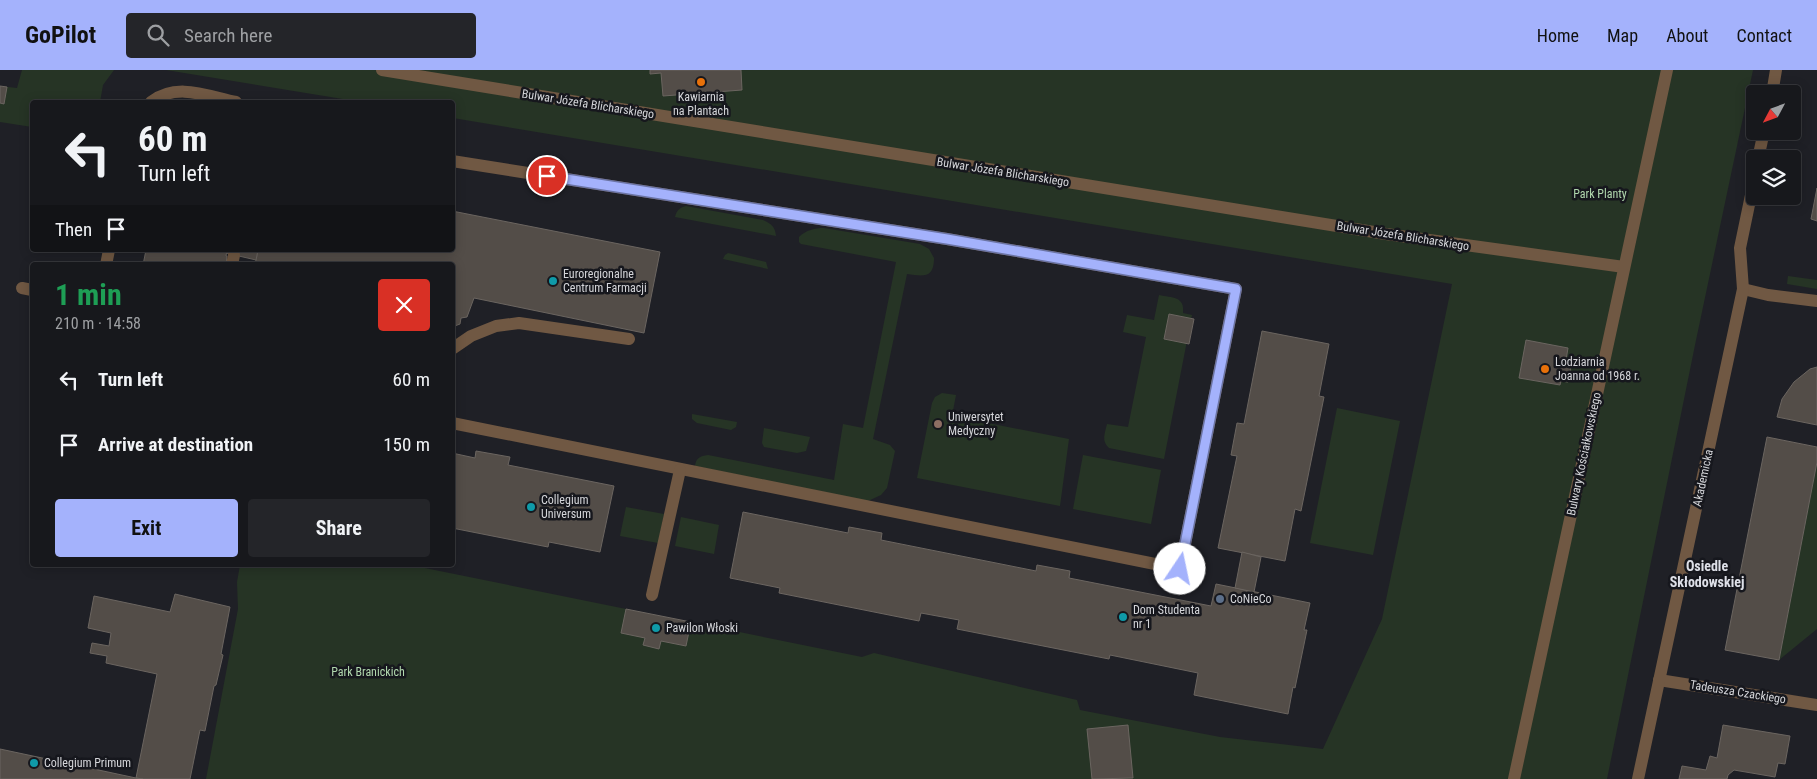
<!DOCTYPE html>
<meta charset="utf-8">
<style>
:root{--surface:#17181c;--page:#242529;--text:#f1f3f6;--muted:#9ea0a3;--line:#36373b;--accent:#a4b2fc}
body{margin:0;font-family:"Roboto Condensed",sans-serif;background:var(--page);color:var(--text);height:100vh;display:flex;flex-direction:column;font-size:19px;white-space:nowrap}
*{box-sizing:border-box;margin:0}
p{font-size:16px;color:var(--muted)}
.icon{flex:none;width:28px;height:28px;fill:none;stroke:currentColor;stroke-width:2;stroke-linecap:round;stroke-linejoin:round}
.map{position:relative;flex:1;overflow:hidden}
.panel{position:absolute;left:30px;top:192px;width:425px;height:305px;display:flex;flex-direction:column;background:var(--surface);border-radius:5px;box-shadow:0 2px 12px #0003,0 0 0 1px var(--line)}
.panel>*{flex:none}
.guide{position:absolute;left:30px;top:30px;width:425px;height:152px;border-radius:5px;box-shadow:0 2px 12px #0003,0 0 0 1px var(--line);background:#17181c;color:var(--text);overflow:hidden}
.needle{width:32px;rotate:229deg}
.controls{position:absolute;left:1746px;top:15px;display:grid;gap:10px}
.controls a{display:grid;place-items:center;width:55px;height:55px;border-radius:5px;background:var(--surface);box-shadow:0 2px 12px #0003,0 0 0 1px var(--line);font-size:25px}
.pin{position:absolute;display:grid;place-items:center;width:42px;height:42px;color:#fff;margin:-21px;border:2px solid #fff;border-radius:50%;box-shadow:0 1px 5px #0007}
.me{position:absolute;width:55px;margin:-28px;rotate:11deg;stroke-linejoin:round;filter:drop-shadow(0 0 4px #0008)}
.turn{display:flex;align-items:center;gap:18px;height:105px;padding:0 25px;font-size:22px}
.turn .icon{width:65px;height:65px;stroke-width:2.5}
.turn b{display:block;font-size:35px;line-height:42px}
.then{display:flex;align-items:center;height:48px;padding:0 25px;background:#0003;gap:10px;font-size:19px}
.round{display:grid;place-items:center;flex:none;width:52px;height:52px;border-radius:5px;background:var(--page)}
.headline{display:flex;align-items:center;justify-content:space-between;height:85px;padding:0 25px}
h1{font-size:30px;font-weight:700;line-height:38px;color:#1e9e55}
.primary-button{display:flex;gap:10px;margin-top:auto;padding:10px 25px}
.primary-button a{flex:1;height:58px;border-radius:5px;background:var(--accent);color:#111;font-size:20px;font-weight:700;line-height:58px;text-align:center}
.primary-button a+a{background:var(--page);color:var(--text)}
ul{padding:0;list-style:none}
li{display:flex;align-items:center;gap:15px;height:65px;padding:0 25px}
li div{flex:1}
li b{display:block;font-size:19px}
li em{font-style:normal}
header{display:flex;align-items:center;gap:30px;box-sizing:border-box;height:70px;padding:0 25px;background:var(--accent);color:#111}
header strong{font-size:24px}
nav{display:flex;gap:28px;margin-inline-start:auto;font-size:18px}
.search{width:350px;height:45px;background:var(--page);display:flex;align-items:center;gap:12px;box-sizing:border-box;padding:0 18px;border-radius:5px;color:var(--muted);font-size:19px}
.map>svg:first-child{display:block}
.green{fill:#263425}
.building{fill:#534d48;stroke:#6b6560}
.lines{fill:none;stroke-linecap:round;stroke-linejoin:round}
.minor{stroke:#705843;stroke-width:12}
.route-casing{stroke:#6b74a4;stroke-width:12}
.route{stroke:#a4b2fc;stroke-width:9}
.food-dot{fill:#e8710a;stroke:#16171d;stroke-width:2}
.culture-dot{fill:#0f9aa8;stroke:#16171d;stroke-width:2}
.education-dot{fill:#8d6e63;stroke:#16171d;stroke-width:2}
.service-dot{fill:#5c6f8a;stroke:#16171d;stroke-width:2}
.labels{text-anchor:middle;stroke-width:5;stroke-linejoin:round;paint-order:stroke}
.poi-label{font-size:12px;fill:#d5d6da;stroke:#16171d;text-anchor:start}
.street-label{font-size:12px;fill:#d5d6da;stroke:#16171d}
.park-label{font-size:12px;fill:#b1d8ae;stroke:#16171d}
.neighbourhood-label{font-size:14px;font-weight:bold;fill:#dee0e8;stroke:#16171d}
</style>
<header>
<strong>GoPilot</strong>
<div class="search"><svg class="icon" aria-label="search" viewBox="0 0 24 24"><circle cx="10" cy="10" r="6"/><path d="M15 15l6 6"/></svg>Search here</div>
<nav><a>Home</a><a>Map</a><a>About</a><a>Contact</a></nav>
</header>
<div class="map">
<svg width="1817" height="709" viewBox="0 0 1817 709">
<rect width="100%" height="100%" fill="#1f2026"/>
<g class="green">
<polygon points="22,0 114,0 103,15 100,32 32,32 32,57 0,52 0,16 17,18"/>
<polygon points="166,0 1753,0 1695,275 1607,709 206,709 238,539 237,512 240,495 410,495 862,587 874,583 1077,630 1080,640 1220,667 1323,679 1382,549 1452,214 453,48 452,32 361,32"/>
<path d="M686 136 763 150C772 154 775 157 776 166L675 147C677 140 679 138 686 136Z"/>
<path d="M824 158 920 174 929 179 934 188C934 209 923 206 907 204L873 369 890 375 895 381 887 418 881 425 868 431 695 396C696 388 700 386 708 385L834 410 843 354 863 358 896 192 801 174 799 172V167C806 160 815 158 824 158Z"/>
<polygon points="728,183 766,192 768,199 723,189 725,185"/>
<polygon points="1788,206 1817,210 1817,219 1787,214"/>
<path d="M1159 225C1172 228 1185 226 1183 243L1192 245 1164 389 1109 378C1101 371 1105 363 1107 354L1128 357 1146 267 1123 262 1127 245 1154 250Z"/>
<polygon points="942,323 956,325 952,346 1069,369 1060,436 917,408 932,333 935,327"/>
<polygon points="1337,338 1400,351 1373,485 1310,473"/>
<polygon points="692,344 737,352 736,357 731,360 697,353 692,349"/>
<polygon points="764,358 810,367 806,381 797,383 764,377 762,373"/>
<polygon points="1083,385 1161,400 1151,454 1073,439"/>
<polygon points="1817,392 1817,559 1779,590"/>
<polygon points="626,437 664,444 658,473 620,466"/>
<polygon points="681,447 719,455 714,484 675,476"/>
</g>
<g class="building">
<polygon points="650,0 741,0 742,20 663,26 661,3 650,4"/>
<polygon points="0,16 7,17 4,34 0,33"/>
<polygon points="1817,118 1817,151 1811,149"/>
<polygon points="452,141 660,182 644,263 474,228 467,247 461,248 460,254 452,257 452,195 255,195 258,180 452,180"/>
<polygon points="146,180 227,180 226,186 227,186 226,195 143,195"/>
<polygon points="227,180 258,180 256,190 226,183"/>
<polygon points="1169,244 1194,249 1189,274 1164,269"/>
<polygon points="1262,261 1329,274 1319,326 1324,327 1301,441 1295,439 1285,491 1218,478 1237,386 1231,385 1237,353 1244,354"/>
<polygon points="1526,270 1568,278 1566,290 1572,291 1568,312 1561,311 1560,315 1519,308"/>
<polygon points="1817,297 1817,355 1777,347 1782,329 1794,312 1810,299"/>
<polygon points="1767,367 1817,377 1817,392 1779,590 1725,580"/>
<polygon points="476,381 510,387 508,395 614,416 600,482 549,472 548,477 452,458 452,383 475,388"/>
<polygon points="743,442 848,463 849,457 882,463 881,470 1036,501 1037,495 1070,501 1069,508 1211,536 1216,514 1310,533 1304,560 1307,560 1295,618 1293,617 1288,644 1194,625 1198,603 1110,585 1109,589 957,559 959,550 921,543 919,551 779,523 780,518 730,508"/>
<polygon points="1242,482 1261,487 1254,522 1235,518"/>
<polygon points="175,524 230,537 221,584 223,585 216,615 214,616 205,661 200,660 190,709 143,709 136,708 157,604 106,593 107,586 90,583 92,573 109,576 111,563 88,558 94,526 170,542"/>
<polygon points="626,539 691,552 686,576 661,571 659,579 643,575 645,568 621,563"/>
<polygon points="1128,655 1133,708 1092,709 1087,659"/>
<polygon points="1723,655 1790,666 1785,694 1778,693 1775,707 1734,700 1728,705 1727,709 1679,709 1682,696 1706,700 1710,686 1717,688"/>
<polygon points="0,679 136,708 143,709 0,709"/>
</g>
<g class="lines">
<g class="minor">
<polyline points="382,0 1386,164 1624,197"/>
<polyline points="1772,24 1776,0"/>
<path d="M151 32C177 12 207 26 236 32"/>
<polyline points="1758,89 1764,61"/>
<polyline points="452,91 947,169 1236,219 1180,499 452,353"/>
<polyline points="106,195 109,180"/>
<polyline points="232,195 234,185"/>
<polyline points="22,218 32,220"/>
<polyline points="1743,219 1768,225 1817,231"/>
<polyline points="452,279 471,266 496,256 519,253 629,269"/>
<polyline points="652,525 680,400"/>
<polyline points="1659,610 1817,635"/>
<polyline points="1514,709 1667,0"/>
<polyline points="1638,709 1743,219 1740,178 1755,106"/>
</g>
</g>
<g class="lines">
<defs>
<polyline id="route" points="547,106 947,169 1236,219 1180,499"/>
</defs>
<use href="#route" class="route-casing"/>
<use href="#route" class="route"/>
</g>
<g class="food-dot">
<circle cx="701" cy="12" r="5"/>
<circle cx="1545" cy="299" r="5"/>
</g>
<g class="culture-dot">
<circle cx="553" cy="211" r="5"/>
<circle cx="531" cy="437" r="5"/>
<circle cx="1123" cy="547" r="5"/>
<circle cx="656" cy="558" r="5"/>
<circle cx="34" cy="693" r="5"/>
</g>
<circle class="education-dot" cx="938" cy="354" r="5"/>
<circle class="service-dot" cx="1220" cy="529" r="5"/>
<g class="labels">
<g class="poi-label">
<text x="701" y="31" text-anchor="middle">Kawiarnia<tspan x="701" dy="14">na Plantach</tspan></text>
<text x="563" y="208">Euroregionalne<tspan x="563" dy="14">Centrum Farmacji</tspan></text>
<text x="1555" y="296">Lodziarnia<tspan x="1555" dy="14">Joanna od 1968 r.</tspan></text>
<text x="948" y="351">Uniwersytet<tspan x="948" dy="14">Medyczny</tspan></text>
<text x="541" y="434">Collegium<tspan x="541" dy="14">Universum</tspan></text>
<text x="1230" y="533">CoNieCo</text>
<text x="1133" y="544">Dom Studenta<tspan x="1133" dy="14">nr 1</tspan></text>
<text x="666" y="562">Pawilon Włoski</text>
<text x="44" y="697">Collegium Primum</text>
</g>
<g class="street-label">
<text transform="translate(588 34) rotate(9)" y="4">Bulwar Józefa Blicharskiego</text>
<text transform="translate(1003 102) rotate(9)" y="4">Bulwar Józefa Blicharskiego</text>
<text transform="translate(1403 166) rotate(9)" y="4">Bulwar Józefa Blicharskiego</text>
<text transform="translate(1584 384) rotate(-78)" y="4">Bulwary Kościałkowskiego</text>
<text transform="translate(1703 408) rotate(-78)" y="4">Akademicka</text>
<text transform="translate(1738 622) rotate(9)" y="4">Tadeusza Czackiego</text>
</g>
<g class="park-label">
<text x="1600" y="128">Park Planty</text>
<text x="368" y="606">Park Branickich</text>
</g>
<g class="neighbourhood-label">
<text x="1707" y="501">Osiedle<tspan x="1707" dy="16">Skłodowskiej</tspan></text>
</g>
</g>
</svg>
<div class="controls">
<a><svg class="needle" viewBox="-14 -14 28 28"><path d="M0-13l5 13h-10z" fill="#e53935"/><path d="M0 13l5-13h-10z" fill="#9ea0a3"/></svg></a>
<a><svg class="icon" aria-label="layers" viewBox="0 0 24 24"><path d="M12 4l9 5-9 5-9-5zM3 14l9 5 9-5"/></svg></a>
</div>
<div class="pin" style="left:547px;top:106px;background:#d93025"><svg class="icon" aria-label="arrive" viewBox="0 0 24 24"><path d="M6 21V4h12l-3 4 3 4H6"/></svg></div>
<svg class="me" style="left:1180px;top:499px" viewBox="-20 -20 40 40"><circle r="19" fill="#fff"/><path d="M0-13L10 11 0 6-10 11z" fill="#a4b2fc"/></svg>
<div class="guide">
<div class="turn"><svg class="icon" aria-label="left" viewBox="0 0 24 24"><path d="M17 20v-9H6M10 6l-5 5 5 5"/></svg><div><b>60 m</b>Turn left</div></div>
<div class="then">Then<svg class="icon" aria-label="arrive" viewBox="0 0 24 24"><path d="M6 21V4h12l-3 4 3 4H6"/></svg></div>
</div>
<section class="panel">
<div class="headline"><div><h1>1 min</h1><p>210 m · 14:58</p></div><a class="round" style="background:#d93025;color:#fff"><svg class="icon" aria-label="close" viewBox="0 0 24 24"><path d="M6 6l12 12M18 6L6 18"/></svg></a></div>
<ul>
<li><svg class="icon" aria-label="left" viewBox="0 0 24 24"><path d="M17 20v-9H6M10 6l-5 5 5 5"/></svg><div><b>Turn left</b></div><em>60 m</em></li>
<li><svg class="icon" aria-label="arrive" viewBox="0 0 24 24"><path d="M6 21V4h12l-3 4 3 4H6"/></svg><div><b>Arrive at destination</b></div><em>150 m</em></li>
</ul>
<div class="primary-button"><a>Exit</a><a>Share</a></div>
</section>
</div>
